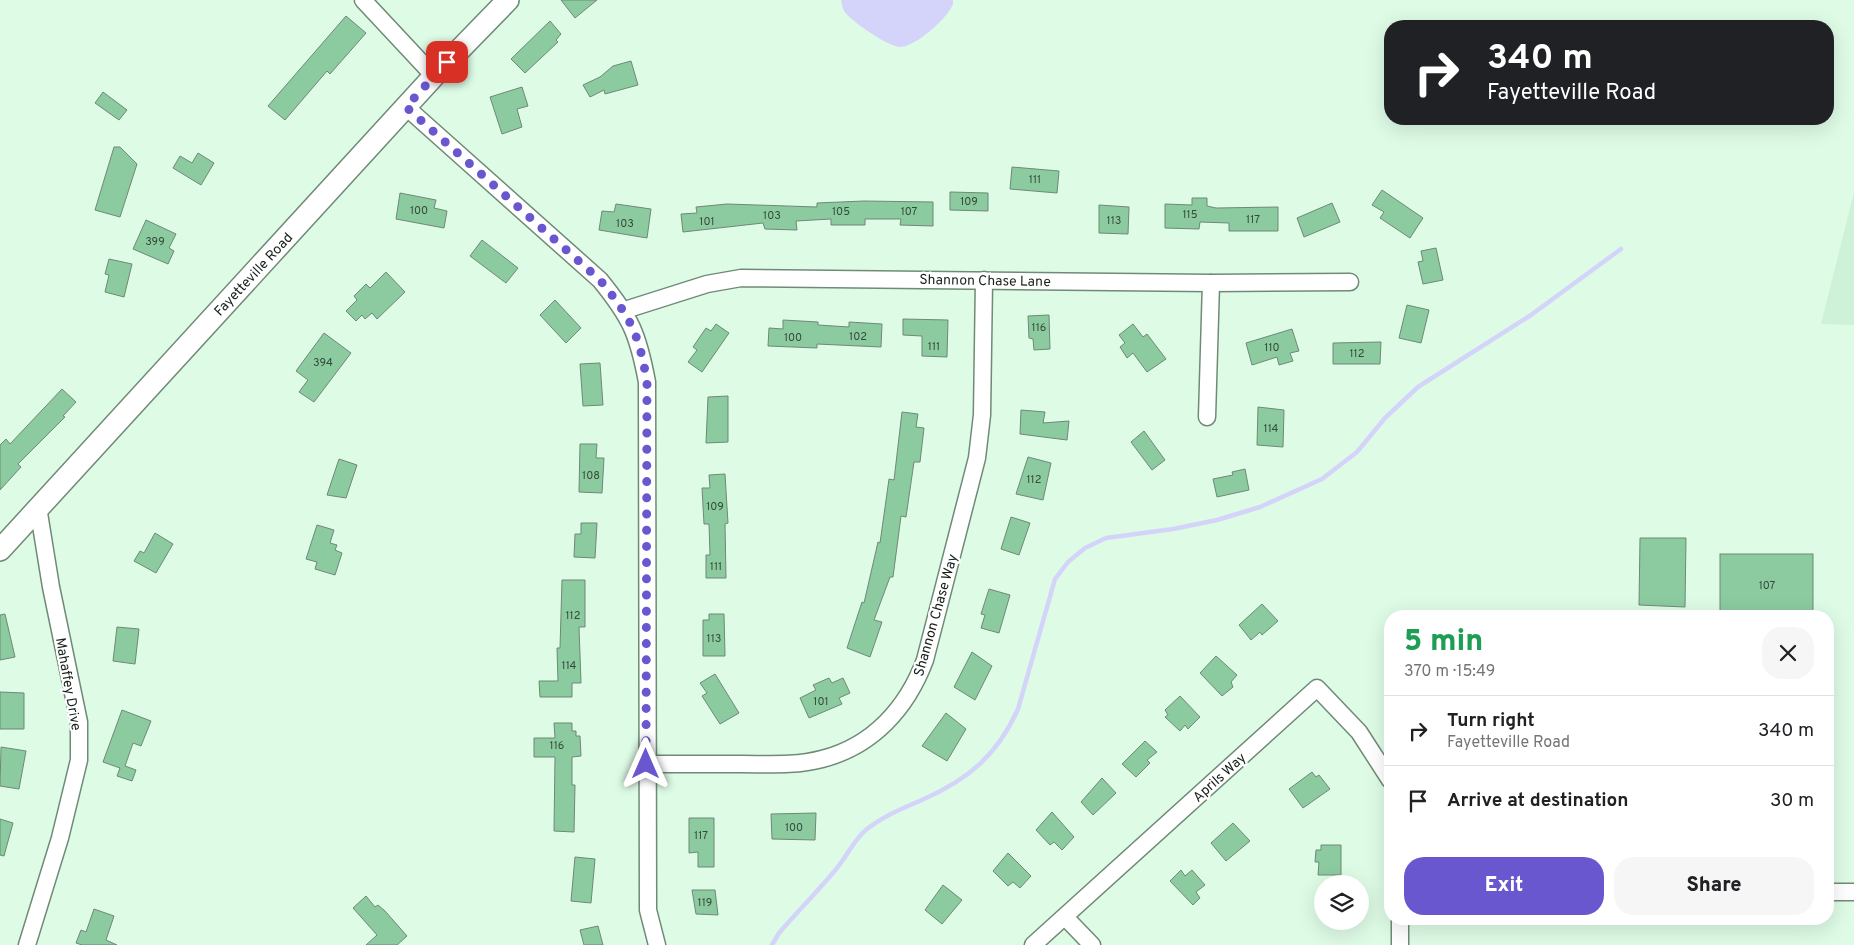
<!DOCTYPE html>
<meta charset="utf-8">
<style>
:root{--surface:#fff;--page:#f6f6f6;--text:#202124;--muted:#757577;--line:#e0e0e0;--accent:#6957d0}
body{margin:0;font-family:Overpass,sans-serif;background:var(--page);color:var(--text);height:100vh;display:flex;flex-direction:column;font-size:19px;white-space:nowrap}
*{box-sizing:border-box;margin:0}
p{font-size:16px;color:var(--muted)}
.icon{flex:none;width:28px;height:28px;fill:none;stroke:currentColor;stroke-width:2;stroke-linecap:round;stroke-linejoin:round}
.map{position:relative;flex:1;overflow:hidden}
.details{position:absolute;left:1384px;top:610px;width:450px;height:315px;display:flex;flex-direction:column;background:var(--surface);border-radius:20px;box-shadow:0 5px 20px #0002}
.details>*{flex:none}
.top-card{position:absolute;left:1384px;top:20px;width:450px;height:105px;border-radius:20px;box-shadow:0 5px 20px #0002;background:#202124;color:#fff;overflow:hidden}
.controls{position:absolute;left:1314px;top:875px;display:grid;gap:10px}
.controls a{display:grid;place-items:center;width:55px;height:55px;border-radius:50%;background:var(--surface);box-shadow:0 5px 20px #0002;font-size:25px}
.pin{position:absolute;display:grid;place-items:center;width:42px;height:42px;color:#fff;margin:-21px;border-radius:10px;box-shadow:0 2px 8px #0006}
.me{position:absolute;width:55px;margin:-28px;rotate:0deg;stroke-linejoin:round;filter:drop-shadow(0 0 4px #0008)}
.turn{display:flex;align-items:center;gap:18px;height:105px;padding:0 20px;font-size:22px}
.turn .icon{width:65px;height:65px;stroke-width:2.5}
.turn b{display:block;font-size:35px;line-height:42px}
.round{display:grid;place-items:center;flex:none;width:52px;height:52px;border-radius:20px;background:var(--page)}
.overview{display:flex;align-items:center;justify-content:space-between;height:85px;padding:0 20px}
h1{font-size:30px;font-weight:800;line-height:38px;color:#1e9e55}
.cta{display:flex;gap:10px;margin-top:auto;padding:10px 20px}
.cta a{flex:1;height:58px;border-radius:20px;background:var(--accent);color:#fff;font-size:20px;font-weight:800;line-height:58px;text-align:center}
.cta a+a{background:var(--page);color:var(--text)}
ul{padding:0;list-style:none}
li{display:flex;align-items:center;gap:15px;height:70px;padding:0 20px;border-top:1px solid var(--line)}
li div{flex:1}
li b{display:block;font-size:19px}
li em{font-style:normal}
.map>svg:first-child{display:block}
.built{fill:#cef2d7}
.water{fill:#d4d4fa}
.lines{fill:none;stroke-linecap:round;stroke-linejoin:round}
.stream{stroke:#d4d4fa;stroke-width:4.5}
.building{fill:#8cca9f;stroke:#6f8976}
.minor-casing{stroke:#708a77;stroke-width:19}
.tertiary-casing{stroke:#708a77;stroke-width:24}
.minor{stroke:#fff;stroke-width:16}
.tertiary{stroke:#fff;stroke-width:21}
.route{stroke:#6957d0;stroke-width:9;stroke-dasharray:0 16.2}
.labels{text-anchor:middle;stroke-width:4.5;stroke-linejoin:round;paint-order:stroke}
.number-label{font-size:11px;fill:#344b3b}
.street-label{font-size:14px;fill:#17211a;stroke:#fff}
</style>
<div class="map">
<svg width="1854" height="945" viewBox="0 0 1854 945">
<rect width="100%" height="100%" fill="#defbe6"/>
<polygon class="built" points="1854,192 1854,325 1821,324"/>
<path class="water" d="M841 0H953V4C948 18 916 46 901 47 890 48 849 20 844 11 842 8 842 3 841 0Z"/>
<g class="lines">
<path class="stream" d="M772 945 779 933C798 911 819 890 837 868 847 856 855 838 867 829 885 815 904 808 924 799 969 779 998 754 1018 709L1055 579 1068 562 1085 548 1106 538 1173 529 1217 520 1260 507 1322 479 1357 452 1385 418 1418 387 1531 315 1621 249"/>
</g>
<g class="building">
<polygon points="561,0 597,0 575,18"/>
<polygon points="346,16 366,33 330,74 327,71 285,120 268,106"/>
<polygon points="550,21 561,34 556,40 558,42 525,73 511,59"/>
<polygon points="631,61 638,85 605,94 604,90 590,97 583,85 600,77 613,66"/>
<polygon points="522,87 528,106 517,109 522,127 502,134 490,97"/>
<polygon points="103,92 127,110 119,120 95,103"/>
<polygon points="114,147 120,147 137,164 120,217 95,210"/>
<polygon points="198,153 214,163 201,185 173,168 180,156 192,163"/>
<polygon points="1012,167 1059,171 1057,193 1010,189"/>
<polygon points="1382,190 1423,218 1410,238 1380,218 1384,212 1372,205"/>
<polygon points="950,192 988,193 988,211 950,210"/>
<polygon points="400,193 436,200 434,208 447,211 444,228 396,219"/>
<polygon points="1192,198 1207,198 1207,206 1216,208 1278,207 1278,231 1229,231 1229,223 1200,222 1199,229 1165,228 1165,204 1192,205"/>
<polygon points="864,201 933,202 933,226 900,225 901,219 865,219 865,225 831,225 831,219 796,221 797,230 765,229 763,223 683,232 681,214 697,213 696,207 727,204 817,207 817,203"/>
<polygon points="1332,203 1340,222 1304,237 1297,218"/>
<polygon points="616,204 651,209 647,238 599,230 602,211 614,212"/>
<polygon points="1099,205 1129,207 1128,234 1099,233"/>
<polygon points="146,220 176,234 169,248 174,251 168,264 133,249"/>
<polygon points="482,240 518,268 506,283 470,256"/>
<polygon points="1436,248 1443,280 1423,284 1418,262 1423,261 1421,251"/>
<polygon points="109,259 132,264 124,297 105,292 109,275 105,274"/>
<polygon points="386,272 405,292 377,319 372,313 365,319 362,315 356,321 346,311 357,300 354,296 366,284 370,288"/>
<polygon points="555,300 581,328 566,343 540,315"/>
<polygon points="1407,305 1429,310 1421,343 1399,338"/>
<polygon points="1049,315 1050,349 1034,350 1033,339 1029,338 1028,316"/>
<polygon points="903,319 948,320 947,357 922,356 922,336 903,335"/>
<polygon points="783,320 818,322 818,325 849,327 849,322 882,324 881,347 817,344 817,348 768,346 769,328 783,329"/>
<polygon points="716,324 729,333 702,372 688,362 697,350 693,347 706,328 711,331"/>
<polygon points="1133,324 1143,337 1147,334 1166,359 1147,372 1133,353 1127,358 1120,347 1125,343 1119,335"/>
<polygon points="1292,329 1299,351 1290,353 1293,361 1279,365 1277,357 1252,365 1246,343"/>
<polygon points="324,333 351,353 314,402 299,392 308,380 296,371"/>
<polygon points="1381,342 1380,364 1333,364 1333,343"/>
<polygon points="600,363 603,405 583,406 580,364"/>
<polygon points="62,389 76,402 63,416 65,417 18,464 21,467 0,490 0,445 6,439 10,444"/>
<polygon points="728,396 728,442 706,443 708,397"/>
<polygon points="1258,407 1284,410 1283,447 1257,445"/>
<polygon points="1021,410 1045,412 1043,423 1069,421 1067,440 1020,434"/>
<polygon points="902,412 918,414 916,427 924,428 920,462 914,462 906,517 901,516 893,577 890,577 874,620 882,622 870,657 847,648 862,602 864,603 878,542 880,543 889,479 894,480"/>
<polygon points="1144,431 1165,460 1152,470 1131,442"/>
<polygon points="580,444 597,444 596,458 604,458 602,493 579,492"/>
<polygon points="1028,457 1051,463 1043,500 1016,494"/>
<polygon points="339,459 357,465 346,498 327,495"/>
<polygon points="1245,469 1249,490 1217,497 1213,479 1233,475 1232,472"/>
<polygon points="725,474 728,523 725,524 726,578 706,578 706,555 710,555 709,524 704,524 702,488 710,488 709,475"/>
<polygon points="1011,517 1030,523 1019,555 1001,549"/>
<polygon points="581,523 597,523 595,558 574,557 575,534 581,534"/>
<polygon points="317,525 334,530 330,543 337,545 335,550 342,553 335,575 315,569 317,562 306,559"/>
<polygon points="155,533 173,544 156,573 134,561 140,551 144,553"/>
<polygon points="1640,538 1686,538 1685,607 1639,605"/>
<rect x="1720" y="554" width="93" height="62"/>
<polygon points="562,580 585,580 585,627 579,627 581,683 572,683 572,697 540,697 539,681 558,681 557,648 560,648"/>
<polygon points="989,589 1010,595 999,633 981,628 985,615 981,614"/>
<polygon points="1262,604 1278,621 1262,635 1260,632 1251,640 1239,625"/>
<polygon points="5,614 15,657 0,660 0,615"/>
<polygon points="709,614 724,614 725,656 703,656 703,620 709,620"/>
<polygon points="117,627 139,629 135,664 113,661"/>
<polygon points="972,652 992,666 975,700 954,687"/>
<polygon points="1216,656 1237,675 1231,682 1233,687 1222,696 1200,673"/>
<polygon points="715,674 739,713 720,724 702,696 707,693 700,683"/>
<polygon points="829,678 832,683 843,678 850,693 839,698 842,704 809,718 800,698 816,690 813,685"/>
<polygon points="0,692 24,693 24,729 0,729"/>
<polygon points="1180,696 1200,717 1188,729 1185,725 1180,731 1165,717 1168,715 1165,710"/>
<polygon points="122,710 151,721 141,746 133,743 125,766 136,770 132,781 117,776 120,768 103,762"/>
<polygon points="946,713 966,729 947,761 922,746"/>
<polygon points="554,723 572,723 572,731 576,731 576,736 580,736 581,756 572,757 572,785 575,785 574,832 554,831 555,757 534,757 534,738 555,738"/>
<polygon points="1145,741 1157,752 1147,760 1150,763 1136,777 1122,764"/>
<polygon points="1,747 26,751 19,789 0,786"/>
<polygon points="1312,772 1316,777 1319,775 1330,789 1303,808 1289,789"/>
<polygon points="1102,778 1116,793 1093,815 1081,802"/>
<polygon points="1052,812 1074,837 1062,850 1054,842 1050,845 1036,830"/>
<polygon points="816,813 815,840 772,839 771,814"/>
<polygon points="689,818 714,818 714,867 698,867 698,852 689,853"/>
<polygon points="0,819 13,823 4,856 0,855"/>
<polygon points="1233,823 1250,841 1226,861 1211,843"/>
<polygon points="1321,845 1341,845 1341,875 1318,875 1319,862 1315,862 1316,850 1321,850"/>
<polygon points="1008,853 1031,876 1020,888 1013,882 1008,886 993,871"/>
<polygon points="575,857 595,859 591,903 571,901"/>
<polygon points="1181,870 1185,876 1192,870 1205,885 1196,892 1200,898 1193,905 1170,881"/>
<polygon points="943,885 962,900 942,924 925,910"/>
<polygon points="692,890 715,890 718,915 696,914"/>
<polygon points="366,896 375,907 378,905 385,911 407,936 397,945 366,945 377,935 353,908"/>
<polygon points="94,909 114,916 106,940 117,945 82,945 76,943 81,930 86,932"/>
<polygon points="598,926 603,945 584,945 580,930"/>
</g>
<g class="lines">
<defs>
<g id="minor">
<polyline points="363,0 434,76"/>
<path d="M406 107 600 280C631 318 638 334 647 382L648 910 657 945"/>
<polyline points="625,310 707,284 741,278 1211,283 1350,282"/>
<polyline points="1207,417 1211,283"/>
<path d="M646 764C678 764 710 764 742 764 768 764 796 766 822 759 873 746 907 708 925 660L977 458 982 415 984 280"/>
<polyline points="1828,892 1854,892"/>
<polyline points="1065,917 1092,945"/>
<polyline points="27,945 60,838 79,760 79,722 51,587 38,507"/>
<polyline points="1033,945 1317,688 1359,732 1390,780"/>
<polyline points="1400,945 1400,919"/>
</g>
<polyline id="tertiary" points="0,550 434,76 508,0"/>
</defs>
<use href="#minor" class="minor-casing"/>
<use href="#tertiary" class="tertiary-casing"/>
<use href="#minor" class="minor"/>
<use href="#tertiary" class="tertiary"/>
</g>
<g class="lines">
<path class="route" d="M447 62 406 107 600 280C631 318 639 334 647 382L646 764"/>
</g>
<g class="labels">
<g class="number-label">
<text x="1035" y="183">111</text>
<text x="969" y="205">109</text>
<text x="419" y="214">100</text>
<text x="841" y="215">105</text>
<text x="909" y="215">107</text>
<text x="1190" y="218">115</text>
<text x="772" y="219">103</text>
<text x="1253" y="223">117</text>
<text x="1114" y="224">113</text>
<text x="707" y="225">101</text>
<text x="625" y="227">103</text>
<text x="155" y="245">399</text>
<text x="1039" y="331">116</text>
<text x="858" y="340">102</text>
<text x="793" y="341">100</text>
<text x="934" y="350">111</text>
<text x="1272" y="351">110</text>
<text x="1357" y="357">112</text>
<text x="323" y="366">394</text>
<text x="1271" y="432">114</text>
<text x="591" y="479">108</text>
<text x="1034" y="483">112</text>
<text x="715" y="510">109</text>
<text x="716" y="570">111</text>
<text x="1767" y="589">107</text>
<text x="573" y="619">112</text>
<text x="714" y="642">113</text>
<text x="569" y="669">114</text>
<text x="821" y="705">101</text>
<text x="557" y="749">116</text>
<text x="794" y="831">100</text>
<text x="701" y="839">117</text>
<text x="705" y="906">119</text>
</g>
<g class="street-label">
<text transform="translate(253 274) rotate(-47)" y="5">Fayetteville Road</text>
<text transform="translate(985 280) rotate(1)" y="5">Shannon Chase Lane</text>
<text transform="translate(935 615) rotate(-74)" y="5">Shannon Chase Way</text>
<text transform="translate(69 684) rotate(80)" y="5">Mahaffey Drive</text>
<text transform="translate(1219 777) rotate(-42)" y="5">Aprils Way</text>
</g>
</g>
</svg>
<div class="controls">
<a><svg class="icon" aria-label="layers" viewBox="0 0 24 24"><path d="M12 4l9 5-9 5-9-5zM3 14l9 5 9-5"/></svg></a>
</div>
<div class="pin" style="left:447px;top:62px;background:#d93025"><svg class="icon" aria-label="arrive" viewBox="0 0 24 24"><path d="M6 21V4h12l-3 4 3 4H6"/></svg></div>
<svg class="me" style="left:646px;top:764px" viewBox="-20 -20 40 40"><path d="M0-17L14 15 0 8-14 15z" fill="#6957d0" stroke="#fff" stroke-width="4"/></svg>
<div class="top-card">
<div class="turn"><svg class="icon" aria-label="right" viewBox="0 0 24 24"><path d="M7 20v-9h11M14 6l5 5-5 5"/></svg><div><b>340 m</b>Fayetteville Road</div></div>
</div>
<section class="details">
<div class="overview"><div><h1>5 min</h1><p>370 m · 15:49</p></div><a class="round"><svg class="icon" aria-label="close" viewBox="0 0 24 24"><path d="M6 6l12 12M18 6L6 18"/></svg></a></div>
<ul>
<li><svg class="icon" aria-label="right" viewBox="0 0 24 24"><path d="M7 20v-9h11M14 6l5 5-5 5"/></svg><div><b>Turn right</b><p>Fayetteville Road</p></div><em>340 m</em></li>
<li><svg class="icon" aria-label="arrive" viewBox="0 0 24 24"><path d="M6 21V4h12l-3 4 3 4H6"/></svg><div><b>Arrive at destination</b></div><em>30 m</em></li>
</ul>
<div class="cta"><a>Exit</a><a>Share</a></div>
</section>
</div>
